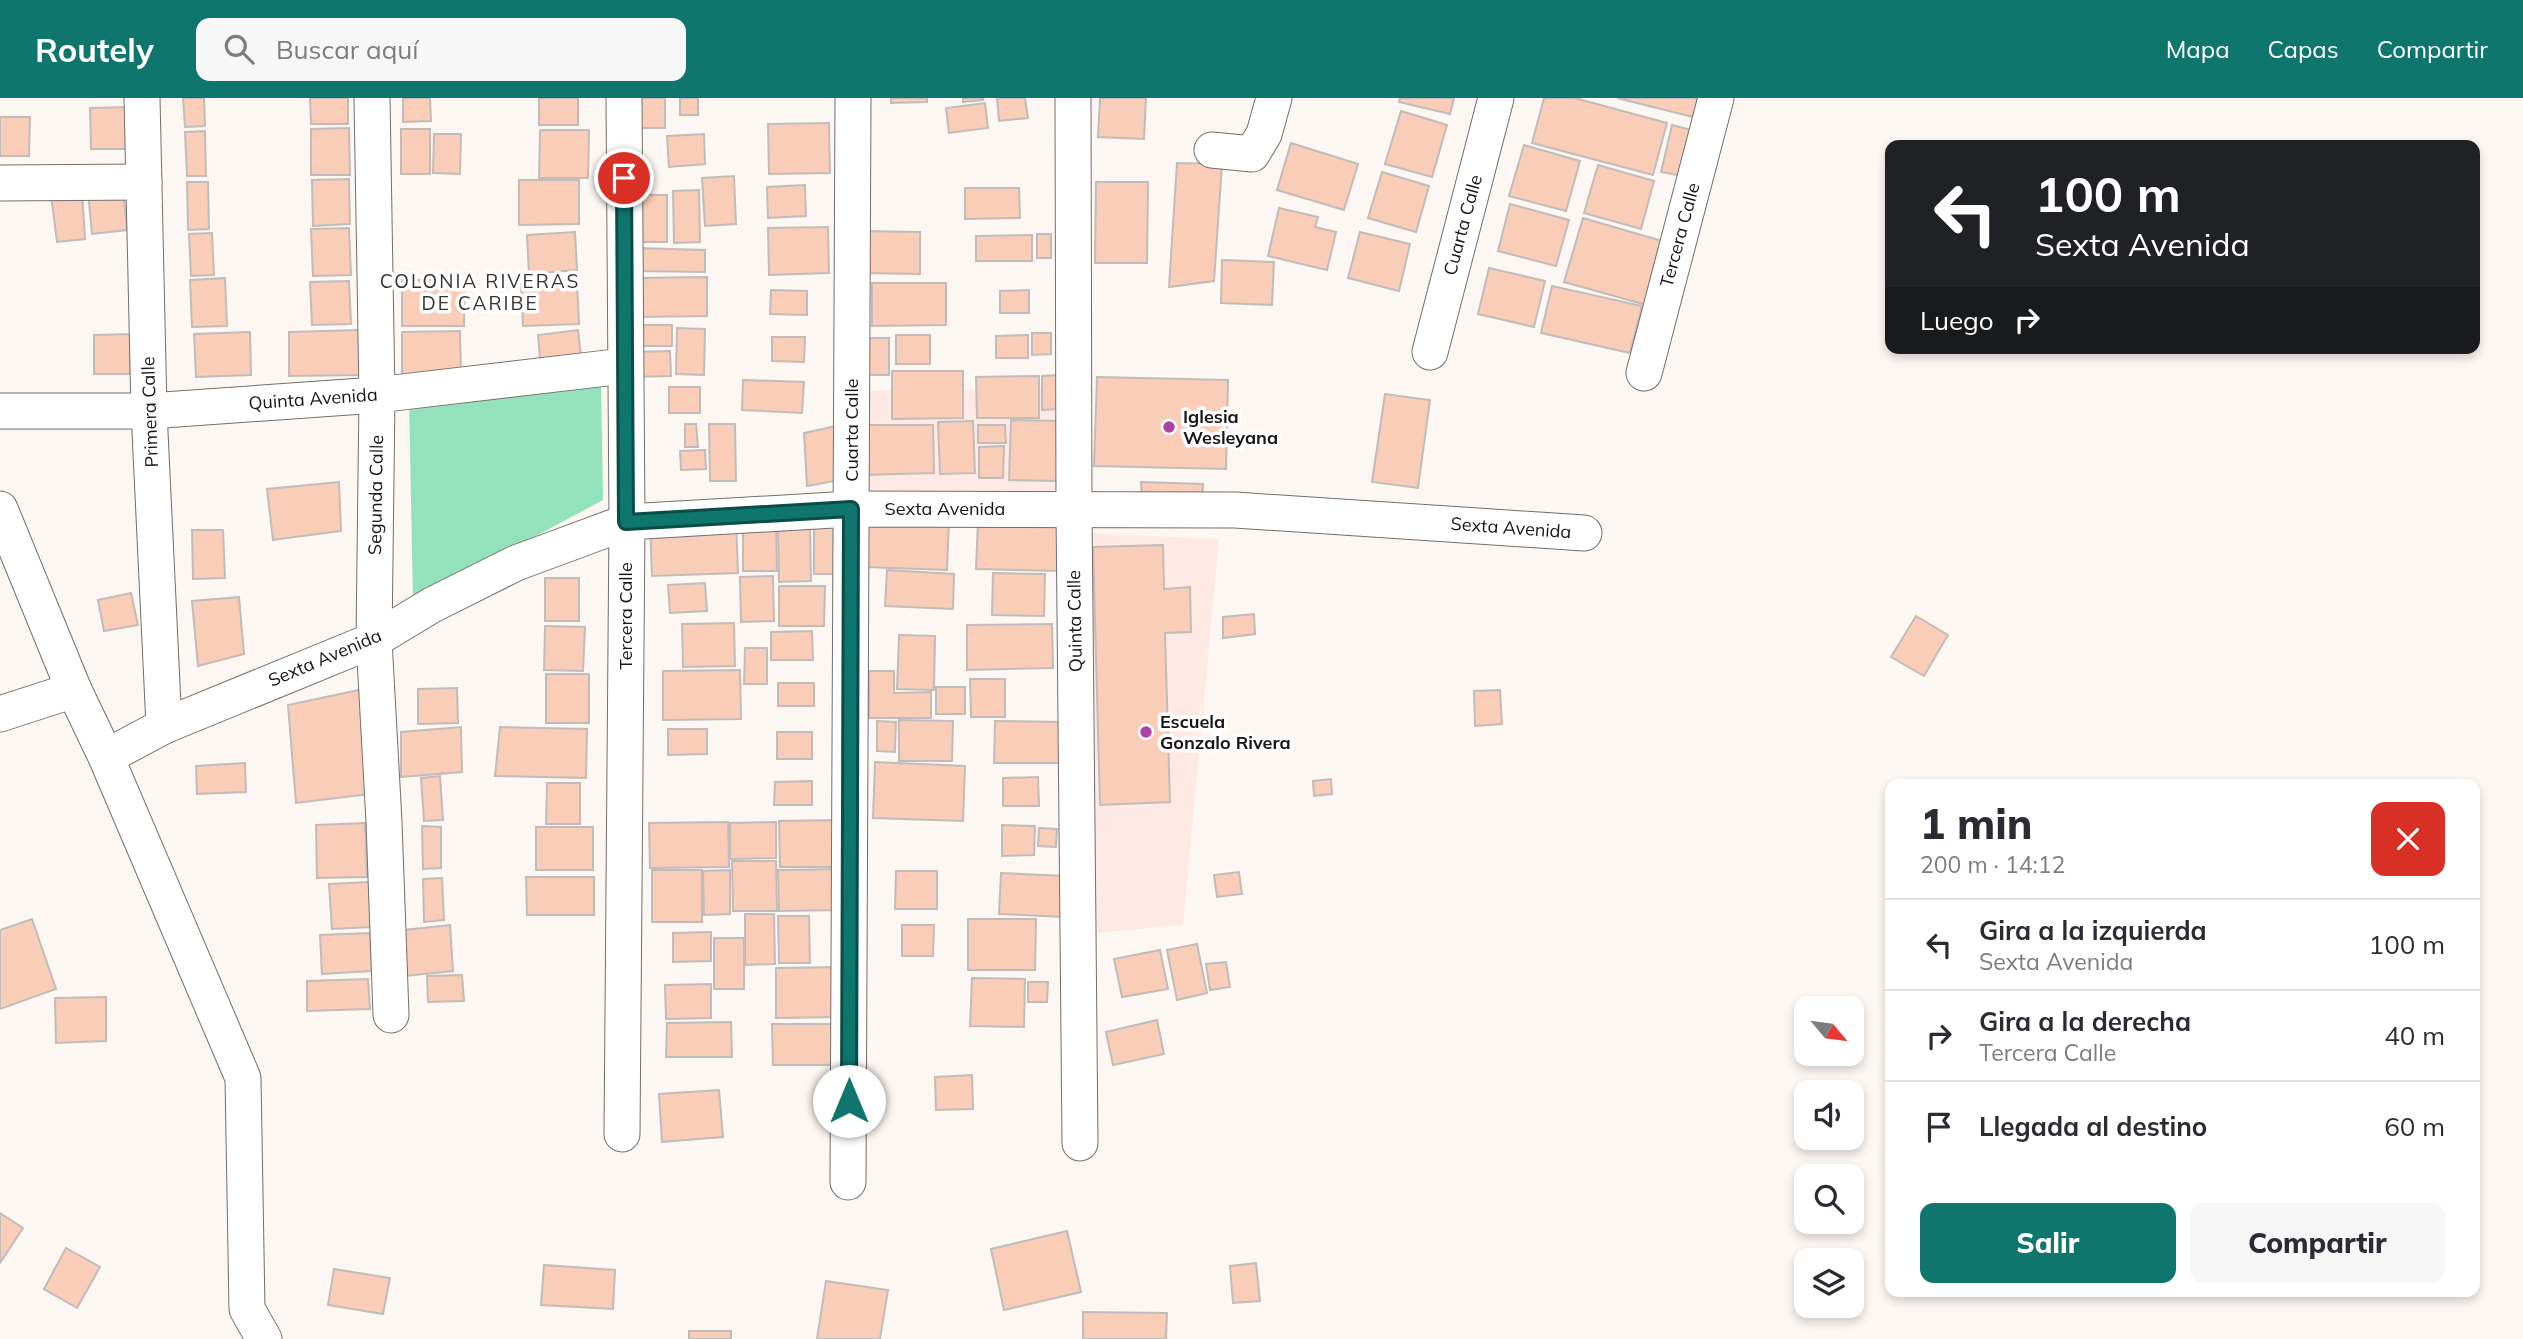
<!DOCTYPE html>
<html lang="es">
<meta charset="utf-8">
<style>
:root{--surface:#fff;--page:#f7f7f7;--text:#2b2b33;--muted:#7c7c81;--line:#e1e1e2;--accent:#0f766e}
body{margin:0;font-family:Mulish,sans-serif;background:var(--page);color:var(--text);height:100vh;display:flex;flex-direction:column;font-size:26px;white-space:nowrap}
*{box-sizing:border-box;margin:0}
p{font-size:23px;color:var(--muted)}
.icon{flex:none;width:38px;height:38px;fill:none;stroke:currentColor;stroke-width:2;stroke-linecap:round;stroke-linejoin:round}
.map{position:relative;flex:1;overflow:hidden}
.drawer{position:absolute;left:1885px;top:681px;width:595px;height:518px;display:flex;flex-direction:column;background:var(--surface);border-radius:14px;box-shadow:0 4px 10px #0003}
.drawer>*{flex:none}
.top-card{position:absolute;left:1885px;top:42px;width:595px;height:214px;border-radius:14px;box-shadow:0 4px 10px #0003;background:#202124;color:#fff;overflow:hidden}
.needle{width:46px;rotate:119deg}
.controls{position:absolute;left:1794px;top:898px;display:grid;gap:14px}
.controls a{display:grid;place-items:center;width:70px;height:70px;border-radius:14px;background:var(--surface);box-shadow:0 4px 10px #0003;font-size:35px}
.pin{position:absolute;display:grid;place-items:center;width:60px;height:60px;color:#fff;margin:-30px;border:4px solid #fff;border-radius:50%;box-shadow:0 2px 7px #0007}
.me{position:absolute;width:77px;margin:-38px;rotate:0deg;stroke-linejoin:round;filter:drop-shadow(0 0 5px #0008)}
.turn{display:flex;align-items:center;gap:24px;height:147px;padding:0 35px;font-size:32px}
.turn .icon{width:91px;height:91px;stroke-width:2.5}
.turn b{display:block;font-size:49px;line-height:60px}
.then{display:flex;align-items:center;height:66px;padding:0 35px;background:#0003;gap:14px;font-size:26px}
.round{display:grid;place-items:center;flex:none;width:74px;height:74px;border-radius:14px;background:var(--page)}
.head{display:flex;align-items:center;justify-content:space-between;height:119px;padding:0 35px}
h1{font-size:42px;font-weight:800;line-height:52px}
.cta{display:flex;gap:14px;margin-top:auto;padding:14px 35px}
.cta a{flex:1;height:80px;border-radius:14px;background:var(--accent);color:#fff;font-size:28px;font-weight:800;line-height:80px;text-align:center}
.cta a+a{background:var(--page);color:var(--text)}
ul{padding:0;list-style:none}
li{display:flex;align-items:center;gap:21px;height:91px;padding:0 35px;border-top:2px solid var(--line)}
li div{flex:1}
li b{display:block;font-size:26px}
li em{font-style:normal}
header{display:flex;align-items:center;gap:42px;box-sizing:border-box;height:98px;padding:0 35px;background:var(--accent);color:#fff}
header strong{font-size:33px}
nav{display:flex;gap:38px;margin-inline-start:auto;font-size:24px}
.search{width:490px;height:63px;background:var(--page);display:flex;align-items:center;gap:18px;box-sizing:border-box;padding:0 24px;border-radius:14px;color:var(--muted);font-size:26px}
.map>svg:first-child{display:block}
.education{fill:#fee9e4}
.green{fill:#94e2bd}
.building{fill:#f9cdb7;stroke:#c1bcb9;stroke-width:2}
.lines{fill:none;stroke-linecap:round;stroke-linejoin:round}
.street-casing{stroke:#736e6c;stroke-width:37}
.street{stroke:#fff;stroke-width:35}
.route-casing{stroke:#0a4d48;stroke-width:18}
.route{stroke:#0f766e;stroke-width:12}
.poi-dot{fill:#ab43a6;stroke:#fff;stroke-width:2.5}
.labels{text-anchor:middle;stroke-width:7;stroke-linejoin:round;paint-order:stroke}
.street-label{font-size:18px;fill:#171515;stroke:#fff}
.poi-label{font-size:18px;font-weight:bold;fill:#171515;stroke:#fff;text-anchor:start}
.neighbourhood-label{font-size:19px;letter-spacing:2px;fill:#373230;stroke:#fff}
</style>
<header>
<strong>Routely</strong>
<div class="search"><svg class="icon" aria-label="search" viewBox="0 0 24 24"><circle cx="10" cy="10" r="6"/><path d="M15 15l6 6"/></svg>Buscar aquí</div>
<nav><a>Mapa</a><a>Capas</a><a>Compartir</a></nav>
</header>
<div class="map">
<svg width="2523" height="1241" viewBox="0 0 2523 1241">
<rect width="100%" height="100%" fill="#fdf7f4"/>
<g class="education">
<polygon points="1068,290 1067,397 860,392 862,293"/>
<polygon points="1087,435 1219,441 1183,827 1096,835"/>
</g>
<polygon class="green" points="601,284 603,402 413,504 409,301"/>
<g class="building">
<polygon points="183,0 204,0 205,28 185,29"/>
<polygon points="310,0 348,0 348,26 311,26"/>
<polygon points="403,0 430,0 431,23 403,24"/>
<rect x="539" y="0" width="39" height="27"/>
<rect x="640" y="0" width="25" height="30"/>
<rect x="680" y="0" width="18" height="17"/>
<polygon points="891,0 927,0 927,4 891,5"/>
<polygon points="963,0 983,0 983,2 963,4"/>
<polygon points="997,0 1025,0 1028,20 999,23"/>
<polygon points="1100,0 1146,0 1144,41 1098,39"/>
<polygon points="1400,0 1454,0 1450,16 1399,4"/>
<polygon points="1544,0 1575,0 1667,25 1653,77 1532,45"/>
<polygon points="1617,0 1698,0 1693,19"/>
<polygon points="985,5 988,30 949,35 946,10"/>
<polygon points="128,9 128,51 91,51 90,10"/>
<polygon points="1401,13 1447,27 1432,79 1385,66"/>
<polygon points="0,19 30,19 29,58 0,58"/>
<polygon points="829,25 830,75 769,76 768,26"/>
<polygon points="1672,27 1699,34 1688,79 1661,74"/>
<polygon points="349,30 350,77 311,77 311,31"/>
<rect x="401" y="31" width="29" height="45"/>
<polygon points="540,32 589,32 588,80 539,80"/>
<polygon points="205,33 206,78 187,78 185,34"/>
<polygon points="434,36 461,36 460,76 433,75"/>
<polygon points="704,36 705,66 669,69 667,38"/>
<polygon points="1291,45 1358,66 1344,112 1277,92"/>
<polygon points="1524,47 1580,63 1566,113 1509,98"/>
<polygon points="1177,65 1222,66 1214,183 1169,189"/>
<polygon points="1598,67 1654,83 1641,131 1584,115"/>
<polygon points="1382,74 1429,88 1416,134 1368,120"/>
<polygon points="734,78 736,126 705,128 702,80"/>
<polygon points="349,81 350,126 313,128 312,82"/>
<polygon points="519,82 579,82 579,126 519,127"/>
<polygon points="187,84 208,84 209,131 188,132"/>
<polygon points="1096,84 1148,84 1147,165 1095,165"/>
<polygon points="805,87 806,118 768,120 767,89"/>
<polygon points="123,90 127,132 92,136 88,94"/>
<polygon points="965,90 1019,90 1020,120 965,121"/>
<polygon points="699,92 700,144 674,145 673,93"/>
<polygon points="82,93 85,141 57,144 51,96"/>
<rect x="634" y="97" width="33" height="47"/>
<polygon points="1510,106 1569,122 1556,168 1498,153"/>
<polygon points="1279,110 1318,119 1315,129 1336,134 1327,172 1268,158"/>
<polygon points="1583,120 1669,145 1650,208 1564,184"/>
<polygon points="828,129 829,175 769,177 768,130"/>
<polygon points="349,130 351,177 313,178 311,131"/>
<polygon points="861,133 920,134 920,176 860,175"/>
<polygon points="575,134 577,172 529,176 527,137"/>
<polygon points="1360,134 1410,146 1399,193 1348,180"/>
<polygon points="212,135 214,177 191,178 189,136"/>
<rect x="1037" y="136" width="14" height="24"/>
<polygon points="1032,137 1032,163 976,163 976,138"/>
<polygon points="636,150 705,152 705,174 636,173"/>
<polygon points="1222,162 1274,164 1272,207 1221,205"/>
<polygon points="1489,170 1545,183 1534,229 1478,216"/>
<polygon points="707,179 707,218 636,219 636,180"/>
<polygon points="225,180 227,228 192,229 190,182"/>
<polygon points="402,182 465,182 464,228 402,228"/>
<polygon points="349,183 351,226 312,227 310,184"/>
<polygon points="577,184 579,226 523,228 521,187"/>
<polygon points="872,185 946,185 946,227 872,228"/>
<polygon points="1552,188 1642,208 1630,255 1541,235"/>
<polygon points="771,192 807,193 807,217 770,216"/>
<polygon points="1029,192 1029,215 1000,215 1000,193"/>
<rect x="633" y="227" width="39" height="21"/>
<polygon points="677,230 705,231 704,277 676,276"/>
<polygon points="360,232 361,277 289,278 289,234"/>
<polygon points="578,232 582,267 541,271 538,237"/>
<polygon points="460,233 461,276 402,276 402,234"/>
<polygon points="250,234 251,277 196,279 194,236"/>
<polygon points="1032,235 1051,235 1051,256 1032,257"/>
<polygon points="130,236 130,276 94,276 94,237"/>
<rect x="896" y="237" width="34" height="29"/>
<polygon points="1028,237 1028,260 996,260 996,238"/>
<polygon points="772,239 805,239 804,264 772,263"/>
<polygon points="868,240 889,240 889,277 869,277"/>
<polygon points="670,253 671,278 634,279 633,254"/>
<polygon points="892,273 963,273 963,320 892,321"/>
<polygon points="1058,277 1059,311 1042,312 1042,278"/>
<polygon points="1039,278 1039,320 977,320 976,279"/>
<polygon points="1097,279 1228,282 1226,371 1094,368"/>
<polygon points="743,282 804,284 802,315 742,312"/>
<rect x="669" y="289" width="31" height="26"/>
<polygon points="1385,296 1430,302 1418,390 1372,384"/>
<polygon points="1011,322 1060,323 1058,383 1009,382"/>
<polygon points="973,323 975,375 940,376 938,324"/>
<polygon points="685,326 696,326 698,349 685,349"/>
<polygon points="709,326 735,326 736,383 710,383"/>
<polygon points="863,327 933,327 934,375 863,377"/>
<polygon points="978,327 1005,327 1006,345 978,345"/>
<polygon points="836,328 840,382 807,388 804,335"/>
<polygon points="1004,348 1003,380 979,380 979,349"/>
<polygon points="705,352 706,371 681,372 680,353"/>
<polygon points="339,384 341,433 273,442 267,391"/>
<polygon points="1141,384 1203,386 1202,404 1142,403"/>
<polygon points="865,417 949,420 947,472 863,469"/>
<polygon points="736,422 738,475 652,478 650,425"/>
<polygon points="743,422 776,422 777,473 743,473"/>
<polygon points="978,422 1061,423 1060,473 976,471"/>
<rect x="814" y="424" width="25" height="52"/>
<polygon points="810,425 811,483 779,484 778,426"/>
<polygon points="192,432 223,432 225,480 193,481"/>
<polygon points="1163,447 1164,491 1190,489 1191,534 1165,535 1170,704 1100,707 1093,449"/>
<polygon points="887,472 954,476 953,511 885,508"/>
<polygon points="993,475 1045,476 1044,518 992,517"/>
<polygon points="773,478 774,523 741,524 740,479"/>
<rect x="545" y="480" width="34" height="43"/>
<polygon points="705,485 707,513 670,515 668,487"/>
<polygon points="779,488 825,488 824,528 779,528"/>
<polygon points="131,495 138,527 104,533 98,502"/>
<polygon points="239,499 244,556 198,568 192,503"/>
<polygon points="1254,516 1255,536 1223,540 1223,519"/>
<polygon points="1916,518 1948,537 1924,578 1891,559"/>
<polygon points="734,525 735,568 683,569 682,526"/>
<polygon points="1052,526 1053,570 967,572 967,527"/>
<polygon points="545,528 585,529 583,573 544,572"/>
<polygon points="812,533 813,562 771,562 771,534"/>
<polygon points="899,537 935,538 934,592 897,591"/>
<polygon points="745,550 767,550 767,586 744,586"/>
<polygon points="740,572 741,621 663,622 663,573"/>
<polygon points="869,573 894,573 894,595 931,594 931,620 869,620"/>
<rect x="546" y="576" width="43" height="49"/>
<polygon points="970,581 1005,581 1005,619 971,619"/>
<rect x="778" y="585" width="36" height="23"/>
<rect x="936" y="589" width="29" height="27"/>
<polygon points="457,590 458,625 418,626 418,591"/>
<polygon points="359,592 371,696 296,705 288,607"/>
<polygon points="1500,592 1502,626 1475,628 1474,593"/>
<polygon points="899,622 953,623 952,663 899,663"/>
<polygon points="877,623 896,624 895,654 877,653"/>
<polygon points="995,623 1061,624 1060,665 994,665"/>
<polygon points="461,629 462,674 401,679 401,634"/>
<polygon points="500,629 587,631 586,680 495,678"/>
<polygon points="668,631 707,631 707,656 668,657"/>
<rect x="777" y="634" width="35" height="27"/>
<polygon points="875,664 965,668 963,723 873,720"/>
<polygon points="245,665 246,694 197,696 196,668"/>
<polygon points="440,678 443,722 424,723 421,680"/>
<polygon points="1038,679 1039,708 1003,708 1003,680"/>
<polygon points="1331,681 1332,696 1314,698 1313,683"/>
<polygon points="812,683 812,707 774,707 775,684"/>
<polygon points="547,685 580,685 580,726 546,726"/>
<polygon points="843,722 843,769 780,769 779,723"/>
<polygon points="728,724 729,769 650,770 649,725"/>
<polygon points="776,724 776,760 730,761 730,725"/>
<polygon points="365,725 367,779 317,780 316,727"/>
<polygon points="1002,727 1035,728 1034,757 1002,758"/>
<polygon points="422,728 441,729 441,770 423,771"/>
<rect x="536" y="729" width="57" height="43"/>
<polygon points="1039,730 1057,731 1056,749 1038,748"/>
<polygon points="732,763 776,763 777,813 733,813"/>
<polygon points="842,771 842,812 779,813 778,772"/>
<rect x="652" y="772" width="50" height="52"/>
<polygon points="730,772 730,816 704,817 703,773"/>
<polygon points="896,773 937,773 937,811 895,811"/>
<polygon points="1239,774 1242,796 1217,799 1214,777"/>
<polygon points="1001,775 1067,778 1065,819 999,816"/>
<polygon points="526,779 594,779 594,817 527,817"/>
<polygon points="442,780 444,822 424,824 423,781"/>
<polygon points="369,784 371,829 332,831 329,786"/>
<polygon points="745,816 774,816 775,866 745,867"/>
<polygon points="778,818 809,818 810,865 779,865"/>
<polygon points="32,821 56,891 0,911 0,832"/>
<polygon points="968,821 1036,821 1035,872 968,872"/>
<polygon points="450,827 453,873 405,878 404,832"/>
<polygon points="902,827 934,827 933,858 902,858"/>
<polygon points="711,834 711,863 673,864 673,835"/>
<polygon points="370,835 372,873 322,876 320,837"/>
<rect x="714" y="840" width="30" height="51"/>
<polygon points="1197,846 1207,895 1177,902 1167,852"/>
<polygon points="1160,852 1168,891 1122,899 1114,861"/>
<polygon points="1226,864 1230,889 1210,892 1206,866"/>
<polygon points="841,869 842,919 776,920 776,870"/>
<polygon points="462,877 464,903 428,904 427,878"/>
<polygon points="972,880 1025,881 1024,929 970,928"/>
<polygon points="368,881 370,911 307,913 307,883"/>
<polygon points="1028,884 1048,884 1047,904 1028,904"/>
<polygon points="711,886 711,920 666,921 665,887"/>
<polygon points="106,899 106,943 56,945 55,900"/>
<polygon points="1157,922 1164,956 1113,967 1106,934"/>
<polygon points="731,924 732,959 666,959 667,925"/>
<polygon points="772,926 834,926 834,967 773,967"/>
<polygon points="972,977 973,1011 936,1012 935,979"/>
<polygon points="719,992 723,1039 662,1044 659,996"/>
<polygon points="0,1115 23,1130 0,1165"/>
<polygon points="1067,1133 1081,1194 1004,1212 991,1151"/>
<polygon points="66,1150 100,1169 77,1210 44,1191"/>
<polygon points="1256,1165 1260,1203 1233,1205 1230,1168"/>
<polygon points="544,1167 615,1172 613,1211 541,1207"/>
<polygon points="334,1171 390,1180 383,1216 328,1207"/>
<polygon points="826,1183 888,1192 880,1241 817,1241"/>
<polygon points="1083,1214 1167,1215 1166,1241 1083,1241"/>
<rect x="689" y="1233" width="42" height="8"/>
</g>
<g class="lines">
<defs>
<g id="street">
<polyline points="142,0 149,313 164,628"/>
<polyline points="372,0 377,297 374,542 384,724 391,917"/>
<polyline points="1073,0 1074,411 1080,1045"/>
<polyline points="1212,52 1252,56 1264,36 1274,0"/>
<polyline points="0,85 144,84"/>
<polyline points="1430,254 1496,0"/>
<polyline points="1644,275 1716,0"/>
<polyline points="0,313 149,313 377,297 624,268"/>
<polyline points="0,411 74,592 106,659 243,980 247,1211 264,1241"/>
<polyline points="0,616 74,592"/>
<polyline points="106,659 164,628 374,542 432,507 516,465 627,424 851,411 1235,412 1584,435"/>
<polyline points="622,1036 627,424 624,0"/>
<polyline points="848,1084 853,0"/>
</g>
</defs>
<use href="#street" class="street-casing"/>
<use href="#street" class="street"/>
</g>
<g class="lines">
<defs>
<polyline id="route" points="624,80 626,424 851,411 849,1003"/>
</defs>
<use href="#route" class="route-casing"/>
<use href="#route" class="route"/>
</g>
<g class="poi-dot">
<circle cx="1169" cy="329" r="7"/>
<circle cx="1146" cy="634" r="7"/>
</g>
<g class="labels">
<g class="street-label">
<text transform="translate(1463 127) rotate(-75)" y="6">Cuarta Calle</text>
<text transform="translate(1680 137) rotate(-75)" y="6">Tercera Calle</text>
<text transform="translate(313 301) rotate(-4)" y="6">Quinta Avenida</text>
<text transform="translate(150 314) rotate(-92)" y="6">Primera Calle</text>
<text transform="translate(852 332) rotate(-90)" y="6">Cuarta Calle</text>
<text transform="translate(376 397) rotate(-89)" y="6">Segunda Calle</text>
<text x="945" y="417">Sexta Avenida</text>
<text transform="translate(1511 430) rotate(4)" y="6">Sexta Avenida</text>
<text transform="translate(626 518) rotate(-90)" y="6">Tercera Calle</text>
<text transform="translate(1075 523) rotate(-91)" y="6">Quinta Calle</text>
<text transform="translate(325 560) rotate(-23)" y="6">Sexta Avenida</text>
</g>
<g class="poi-label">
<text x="1183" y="325">Iglesia<tspan x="1183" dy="21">Wesleyana</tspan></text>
<text x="1160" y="630">Escuela<tspan x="1160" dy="21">Gonzalo Rivera</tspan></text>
</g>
<g class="neighbourhood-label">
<text x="480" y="190">COLONIA RIVERAS<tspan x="480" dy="22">DE CARIBE</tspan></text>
</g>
</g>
</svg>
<div class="controls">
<a><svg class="needle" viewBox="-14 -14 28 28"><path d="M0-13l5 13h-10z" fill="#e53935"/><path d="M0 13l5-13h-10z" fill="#7c7c81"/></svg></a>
<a><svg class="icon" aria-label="sound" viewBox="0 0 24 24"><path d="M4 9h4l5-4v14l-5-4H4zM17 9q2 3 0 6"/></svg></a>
<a><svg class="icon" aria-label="search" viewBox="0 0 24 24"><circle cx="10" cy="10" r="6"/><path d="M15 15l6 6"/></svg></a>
<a><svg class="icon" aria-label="layers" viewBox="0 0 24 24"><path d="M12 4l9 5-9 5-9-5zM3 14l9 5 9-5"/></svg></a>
</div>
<div class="pin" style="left:624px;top:80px;background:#d93025"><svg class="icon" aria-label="arrive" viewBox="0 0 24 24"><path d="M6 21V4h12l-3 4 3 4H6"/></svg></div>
<svg class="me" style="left:849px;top:1003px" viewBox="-20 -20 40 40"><circle r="19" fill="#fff"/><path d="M0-13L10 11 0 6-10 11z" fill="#0f766e"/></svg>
<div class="top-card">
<div class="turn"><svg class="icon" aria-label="left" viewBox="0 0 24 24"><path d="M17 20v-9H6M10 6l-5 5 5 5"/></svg><div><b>100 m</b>Sexta Avenida</div></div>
<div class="then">Luego<svg class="icon" aria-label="right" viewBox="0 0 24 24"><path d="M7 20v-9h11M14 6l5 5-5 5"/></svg></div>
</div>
<section class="drawer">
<div class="head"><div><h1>1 min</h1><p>200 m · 14:12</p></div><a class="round" style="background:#d93025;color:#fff"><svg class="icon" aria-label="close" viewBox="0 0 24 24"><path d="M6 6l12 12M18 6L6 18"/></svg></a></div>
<ul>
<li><svg class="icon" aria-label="left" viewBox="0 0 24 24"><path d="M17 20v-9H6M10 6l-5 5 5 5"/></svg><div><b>Gira a la izquierda</b><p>Sexta Avenida</p></div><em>100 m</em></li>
<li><svg class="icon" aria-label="right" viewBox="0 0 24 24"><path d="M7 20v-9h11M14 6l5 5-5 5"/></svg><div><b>Gira a la derecha</b><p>Tercera Calle</p></div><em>40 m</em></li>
<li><svg class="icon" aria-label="arrive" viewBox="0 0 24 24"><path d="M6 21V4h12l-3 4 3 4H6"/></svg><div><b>Llegada al destino</b></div><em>60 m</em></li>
</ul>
<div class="cta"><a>Salir</a><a>Compartir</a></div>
</section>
</div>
